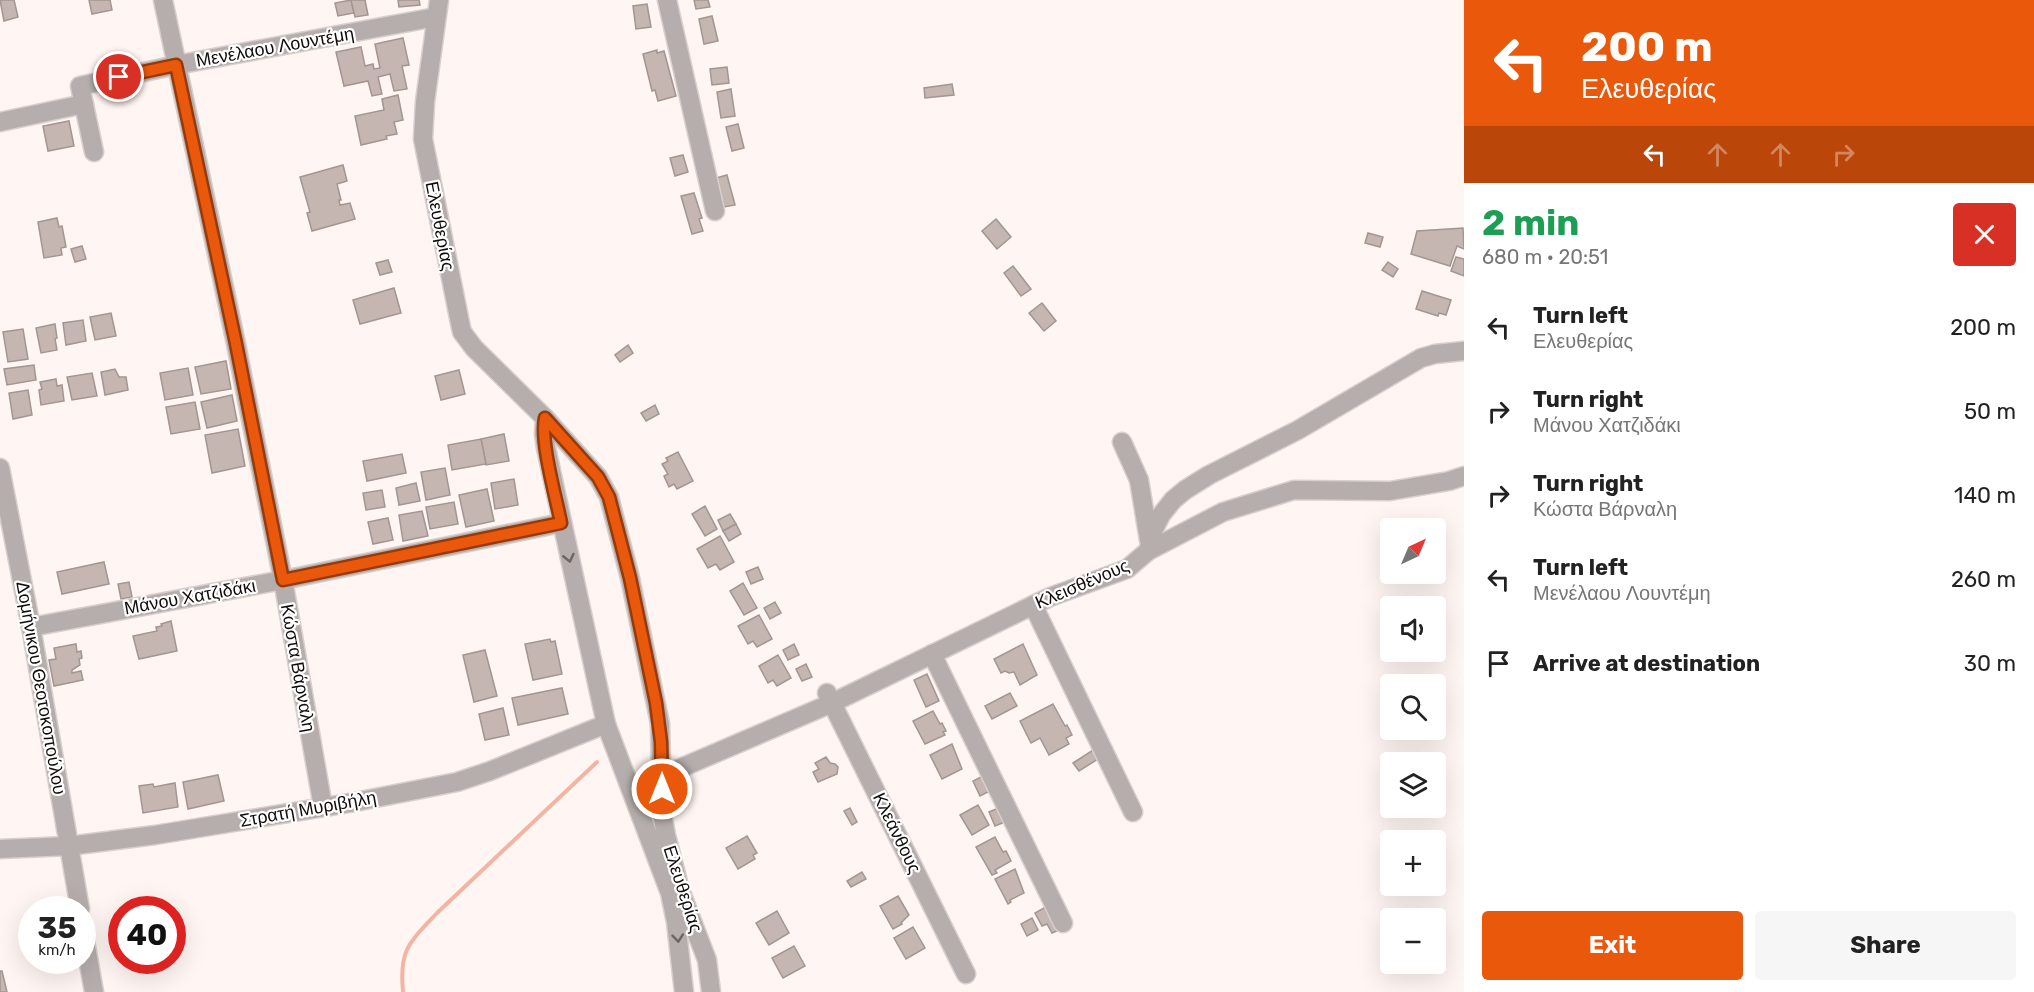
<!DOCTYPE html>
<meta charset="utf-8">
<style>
:root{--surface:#fff;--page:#f6f6f6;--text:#222;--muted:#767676;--accent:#ea580c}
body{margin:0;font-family:Rubik,sans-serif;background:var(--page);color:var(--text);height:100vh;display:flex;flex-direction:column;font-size:22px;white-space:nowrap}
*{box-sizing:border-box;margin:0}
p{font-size:20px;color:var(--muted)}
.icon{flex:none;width:33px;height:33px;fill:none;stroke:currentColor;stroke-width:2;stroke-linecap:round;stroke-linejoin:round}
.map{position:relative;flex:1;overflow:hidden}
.drawer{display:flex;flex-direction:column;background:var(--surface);width:570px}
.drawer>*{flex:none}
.banner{background:#ea580c;color:#fff;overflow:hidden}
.needle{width:39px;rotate:44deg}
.controls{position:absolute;left:1380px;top:518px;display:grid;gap:12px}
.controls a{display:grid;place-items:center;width:66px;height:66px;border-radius:6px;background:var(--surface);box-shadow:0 6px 24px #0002;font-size:30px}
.speed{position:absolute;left:18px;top:896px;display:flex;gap:12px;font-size:30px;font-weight:700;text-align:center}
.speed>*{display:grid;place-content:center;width:78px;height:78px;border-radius:50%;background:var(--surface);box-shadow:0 6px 24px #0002;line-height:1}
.speed small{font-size:15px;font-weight:400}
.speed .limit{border:9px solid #d22;background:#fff;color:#111}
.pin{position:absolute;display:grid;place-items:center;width:51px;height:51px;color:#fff;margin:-26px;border:3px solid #fff;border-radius:50%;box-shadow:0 2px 6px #0007}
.me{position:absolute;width:66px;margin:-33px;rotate:0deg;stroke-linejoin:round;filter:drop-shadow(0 0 4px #0008)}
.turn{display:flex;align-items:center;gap:21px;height:126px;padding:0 18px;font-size:27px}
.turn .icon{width:78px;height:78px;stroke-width:2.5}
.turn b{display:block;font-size:42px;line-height:51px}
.lanes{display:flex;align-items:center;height:57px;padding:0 18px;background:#0003;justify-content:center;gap:30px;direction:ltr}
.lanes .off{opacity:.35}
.round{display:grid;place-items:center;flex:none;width:63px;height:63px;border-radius:6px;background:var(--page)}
.head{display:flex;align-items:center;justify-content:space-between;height:102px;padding:0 18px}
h1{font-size:36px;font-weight:700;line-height:45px;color:#1e9e55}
.cta{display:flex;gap:12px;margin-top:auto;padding:12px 18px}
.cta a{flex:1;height:69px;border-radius:6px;background:var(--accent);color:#fff;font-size:24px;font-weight:700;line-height:69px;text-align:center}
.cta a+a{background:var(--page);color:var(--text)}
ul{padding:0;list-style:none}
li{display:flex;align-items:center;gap:18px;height:84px;padding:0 18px}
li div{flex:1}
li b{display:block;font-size:22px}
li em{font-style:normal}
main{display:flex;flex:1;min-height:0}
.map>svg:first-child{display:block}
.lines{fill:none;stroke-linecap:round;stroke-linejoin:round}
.stream{stroke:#f2b5a2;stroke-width:4}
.building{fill:#c5b6b1;stroke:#a39590;stroke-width:1.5}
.minor-casing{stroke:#d9d0cd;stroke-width:21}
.minor{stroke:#b5aeac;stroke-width:18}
.oneway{stroke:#6b6564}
.route-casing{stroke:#983908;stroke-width:15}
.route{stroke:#ea580c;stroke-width:10}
.labels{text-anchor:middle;stroke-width:4.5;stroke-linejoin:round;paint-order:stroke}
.street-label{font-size:18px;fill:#110c0b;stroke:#fff}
</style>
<main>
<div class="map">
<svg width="1464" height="992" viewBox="0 0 1464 992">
<rect width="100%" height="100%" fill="#fff5f2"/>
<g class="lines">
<path class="stream" d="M403 992C399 949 409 943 437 913L597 762"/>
</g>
<g class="building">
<polygon points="0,0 14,0 18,17 4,21"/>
<polygon points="89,0 110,0 112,10 92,14"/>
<polygon points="351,0 354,13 338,16 335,3"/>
<polygon points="351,0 365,0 368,15 355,17"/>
<polygon points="398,0 419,0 420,5 399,7"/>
<polygon points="694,0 708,0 710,7 696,9"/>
<polygon points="647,4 651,27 636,29 633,6"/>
<polygon points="712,16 718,41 704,44 699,19"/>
<polygon points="403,38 409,65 402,66 407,89 394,91 390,74 378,77 382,94 372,96 368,81 344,86 336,52 361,47 365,66 373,64 374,69 380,68 375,44"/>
<polygon points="657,50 657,53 664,51 676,96 658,101 655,90 652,91 643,54"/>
<polygon points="727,67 729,83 712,85 710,69"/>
<polygon points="952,84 954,95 925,98 924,88"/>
<polygon points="731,89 735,116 721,118 717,92"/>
<polygon points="398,95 403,120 394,122 397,134 386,136 387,139 361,145 355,116 384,110 382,99"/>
<polygon points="69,121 74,146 48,151 43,126"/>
<polygon points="738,124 744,148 732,151 726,127"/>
<polygon points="683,155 688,172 675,176 670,158"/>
<polygon points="343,165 347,181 337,184 341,200 339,200 340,205 350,203 355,219 312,231 307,213 310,212 300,177"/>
<polygon points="727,175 735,205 724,207 716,178"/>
<polygon points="694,193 702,218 699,219 703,231 692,234 681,196"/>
<polygon points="57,218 59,227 62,226 66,247 61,248 62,255 44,258 38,222"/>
<polygon points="996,219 1011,237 997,249 982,231"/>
<polygon points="1463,228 1464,249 1457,246 1450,266 1411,254 1417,231"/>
<polygon points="1368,233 1383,237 1380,247 1365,243"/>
<polygon points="82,246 86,259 75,262 71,249"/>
<polygon points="1456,257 1464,259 1464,276 1451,271"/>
<polygon points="388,260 392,272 380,275 376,263"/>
<polygon points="1388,262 1398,269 1393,277 1382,270"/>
<polygon points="1013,266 1031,289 1021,296 1004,273"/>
<polygon points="394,288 401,313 360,324 353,300"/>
<polygon points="1422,291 1451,300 1446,315 1439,313 1438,316 1416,309"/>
<polygon points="1042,303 1056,321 1044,331 1029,313"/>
<polygon points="111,313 116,336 95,340 90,317"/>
<polygon points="83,320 86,341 66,345 63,323"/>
<polygon points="55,324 57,338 55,339 57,350 41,353 36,328"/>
<polygon points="23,329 28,359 8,362 3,332"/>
<polygon points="628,345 633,353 620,362 615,355"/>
<polygon points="226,361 231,389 201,394 195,367"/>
<polygon points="34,365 36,380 7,385 4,369"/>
<polygon points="188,368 193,395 165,400 160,373"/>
<polygon points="115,369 119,377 126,377 128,390 105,395 101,372"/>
<polygon points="459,370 465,394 441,400 435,376"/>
<polygon points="92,373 97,396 72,400 67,377"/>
<polygon points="56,379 57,386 62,385 64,401 41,405 39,390 42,389 40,382"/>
<polygon points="28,390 32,415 13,419 9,393"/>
<polygon points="232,395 237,421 207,428 201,402"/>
<polygon points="195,402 200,429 171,434 166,407"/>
<polygon points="655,405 659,414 646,421 641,413"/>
<polygon points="238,429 245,466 212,473 205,435"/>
<polygon points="504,434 509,461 486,465 481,439"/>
<polygon points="481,439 486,464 452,470 448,445"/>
<polygon points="678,452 693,481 677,489 674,484 669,487 664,476 668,474 662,464 668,461 666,458"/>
<polygon points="402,454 406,473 367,481 363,461"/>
<polygon points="445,468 450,495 426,500 421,472"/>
<polygon points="514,479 518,505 495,509 491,483"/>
<polygon points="416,483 420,501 399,505 396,488"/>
<polygon points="487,489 494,521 466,527 459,495"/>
<polygon points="382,490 385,507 366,510 363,493"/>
<polygon points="454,502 458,524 430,529 426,507"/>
<polygon points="705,506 717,529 705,536 692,514"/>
<polygon points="422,511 428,536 403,541 399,515"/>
<polygon points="730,514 736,524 723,531 718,520"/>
<polygon points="388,518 393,540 373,544 368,522"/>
<polygon points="736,524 741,534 729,541 723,531"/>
<polygon points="720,536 734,562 720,570 716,564 708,568 697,549"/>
<polygon points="104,562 109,584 62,594 57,572"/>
<polygon points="758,567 763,579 751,584 746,572"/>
<polygon points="129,582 132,597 121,599 118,584"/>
<polygon points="743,583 757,608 744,615 730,591"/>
<polygon points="775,602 781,613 770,619 764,608"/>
<polygon points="759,615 772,639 757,647 753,641 748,644 738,626"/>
<polygon points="171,621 177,651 139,659 133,636 157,631 156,627 162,626 161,624"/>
<polygon points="550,639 551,642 555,641 562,674 533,680 525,644"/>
<polygon points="76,644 77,652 81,651 82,658 79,659 80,665 72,670 72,673 81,671 83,680 54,686 49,660 56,659 54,648"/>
<polygon points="794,644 799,655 788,660 783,650"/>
<polygon points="1023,644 1037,675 1020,685 1014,672 1009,673 1005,671 1001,673 994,659"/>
<polygon points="485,650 497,696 474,702 463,655"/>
<polygon points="778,655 791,678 777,686 773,680 768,683 759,666"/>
<polygon points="806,664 812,677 802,681 796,669"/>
<polygon points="927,674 939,701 926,707 914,680"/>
<polygon points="562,688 568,714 518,725 512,698"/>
<polygon points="1010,693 1017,706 992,719 985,706"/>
<polygon points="1053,704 1065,726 1067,725 1072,735 1066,738 1069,744 1049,755 1040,738 1031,743 1020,721"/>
<polygon points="503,708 509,735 485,740 479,714"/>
<polygon points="933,711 940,724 942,723 946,731 943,732 945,735 925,744 913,721"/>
<polygon points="952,744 962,769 942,779 930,755"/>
<polygon points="1093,750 1098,759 1079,771 1073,763"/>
<polygon points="826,757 830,763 835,764 838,767 837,774 818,782 813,772 819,769 815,763"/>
<polygon points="218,775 224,801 188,809 183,782"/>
<polygon points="985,775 992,790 980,796 973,781"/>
<polygon points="175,783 178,807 143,813 139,786 153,784 154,787"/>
<polygon points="978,805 989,825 972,835 960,815"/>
<polygon points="1001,807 1007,821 995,826 989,812"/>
<polygon points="850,808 857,822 852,825 844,811"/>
<polygon points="747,836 757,853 753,855 755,859 738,869 726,848"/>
<polygon points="995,837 1003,852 1006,851 1011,861 995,870 997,873 992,875 976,847"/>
<polygon points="1015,869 1024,893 1010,900 1011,902 1008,904 995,879"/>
<polygon points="862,872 866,879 851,887 847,881"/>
<polygon points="898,896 909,915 901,923 902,924 893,929 880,906"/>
<polygon points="1049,905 1059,930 1052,933 1047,924 1042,926 1035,913"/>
<polygon points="777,911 789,933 769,945 756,923"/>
<polygon points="1032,918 1038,930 1027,936 1021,924"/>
<polygon points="913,927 925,948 906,959 894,938"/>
<polygon points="794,946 805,966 783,978 772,958"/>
<polygon points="0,971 2,971 7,992 0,992"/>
</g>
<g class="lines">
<defs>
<g id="minor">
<polyline points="163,0 235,339 283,580 323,807"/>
<polyline points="439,0 425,102 423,139 460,323 462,332 474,348 545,418 598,477 609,497 630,578 660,724 662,814 666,835 680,890 707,960 711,992"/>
<polyline points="667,0 715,211"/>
<polyline points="0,122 84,104"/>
<polyline points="94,152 80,86 176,65 436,17"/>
<polyline points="545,418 544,434 546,448 606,724 670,893 676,922 684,992"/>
<polyline points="1122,442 1139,480 1149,540"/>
<polyline points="0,468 31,627 80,909"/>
<polyline points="1148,551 1223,512 1294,490 1390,491 1449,481 1464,476"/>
<polyline points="1033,605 1133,812"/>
<polyline points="31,627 283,580 561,523"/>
<polyline points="932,654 1063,923"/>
<polyline points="827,693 966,974"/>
<polyline points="662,776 832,703 1050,597 1127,569 1148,551 1154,529 1161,515 1173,500 1185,490 1209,475 1298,430 1421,358 1435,354 1464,351"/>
<polyline points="0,849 69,846 155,835 355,802 457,782 490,771 606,724"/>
<polyline points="82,924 94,992"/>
</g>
</defs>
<use href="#minor" class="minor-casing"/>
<use href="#minor" class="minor"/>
</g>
<defs><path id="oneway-chevron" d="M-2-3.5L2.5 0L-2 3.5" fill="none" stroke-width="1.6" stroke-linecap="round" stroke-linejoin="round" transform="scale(1.5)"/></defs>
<g class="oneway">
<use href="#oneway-chevron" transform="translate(569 558) rotate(77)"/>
<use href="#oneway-chevron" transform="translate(678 938) rotate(84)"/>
</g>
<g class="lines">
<defs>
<path id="route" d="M119 77 176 65 235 339 283 580 561 523C556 497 540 442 545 418L598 477 609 497 630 578 656 703 661 742 662 789"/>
</defs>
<use href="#route" class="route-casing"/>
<use href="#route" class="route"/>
</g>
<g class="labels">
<g class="street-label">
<text transform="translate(275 47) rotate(-10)" y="6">Μενέλαου Λουντέμη</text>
<text transform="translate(440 226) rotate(79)" y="6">Ελευθερίας</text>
<text transform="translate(1082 584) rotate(-23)" y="6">Κλεισθένους</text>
<text transform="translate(190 597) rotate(-10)" y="6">Μάνου Χατζιδάκι</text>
<text transform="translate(298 668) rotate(80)" y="6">Κώστα Βάρναλη</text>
<text transform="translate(41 688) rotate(80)" y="6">Δομήνικου Θεοτοκοπούλου</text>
<text transform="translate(308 809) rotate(-10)" y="6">Στρατή Μυριβήλη</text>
<text transform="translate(897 833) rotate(64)" y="6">Κλεάνθους</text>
<text transform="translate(683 889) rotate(72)" y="6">Ελευθερίας</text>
</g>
</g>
</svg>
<div class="controls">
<a><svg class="needle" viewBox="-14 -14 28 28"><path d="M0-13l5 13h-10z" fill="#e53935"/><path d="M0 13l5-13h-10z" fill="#767676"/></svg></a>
<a><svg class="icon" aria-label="sound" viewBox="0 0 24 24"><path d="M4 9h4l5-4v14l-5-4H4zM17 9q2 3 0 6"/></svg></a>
<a><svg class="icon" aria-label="search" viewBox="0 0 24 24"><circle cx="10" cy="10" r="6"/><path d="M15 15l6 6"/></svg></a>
<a><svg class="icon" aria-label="layers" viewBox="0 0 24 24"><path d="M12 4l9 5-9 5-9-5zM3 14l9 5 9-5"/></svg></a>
<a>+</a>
<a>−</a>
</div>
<div class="speed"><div>35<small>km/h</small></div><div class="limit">40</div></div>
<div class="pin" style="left:119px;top:77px;background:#d93025"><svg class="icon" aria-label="arrive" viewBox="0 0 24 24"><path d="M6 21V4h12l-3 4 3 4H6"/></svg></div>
<svg class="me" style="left:662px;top:789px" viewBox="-20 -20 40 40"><circle r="17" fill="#ea580c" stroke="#fff" stroke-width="3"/><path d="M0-11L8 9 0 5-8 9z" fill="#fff"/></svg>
</div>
<section class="drawer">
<div class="banner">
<div class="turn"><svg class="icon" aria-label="left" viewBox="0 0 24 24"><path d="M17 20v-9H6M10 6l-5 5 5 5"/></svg><div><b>200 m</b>Ελευθερίας</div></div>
<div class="lanes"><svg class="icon" aria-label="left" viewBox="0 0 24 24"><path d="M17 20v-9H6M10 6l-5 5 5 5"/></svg><svg class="icon off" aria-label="ahead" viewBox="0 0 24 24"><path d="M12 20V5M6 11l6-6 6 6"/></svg><svg class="icon off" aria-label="ahead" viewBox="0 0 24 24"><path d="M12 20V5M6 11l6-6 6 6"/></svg><svg class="icon off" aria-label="right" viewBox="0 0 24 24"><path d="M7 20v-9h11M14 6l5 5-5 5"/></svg></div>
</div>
<div class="head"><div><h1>2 min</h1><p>680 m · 20:51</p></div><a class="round" style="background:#d93025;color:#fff"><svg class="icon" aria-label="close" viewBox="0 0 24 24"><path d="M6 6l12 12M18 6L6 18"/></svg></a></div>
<ul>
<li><svg class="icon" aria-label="left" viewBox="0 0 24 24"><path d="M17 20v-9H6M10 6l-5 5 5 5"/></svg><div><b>Turn left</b><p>Ελευθερίας</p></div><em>200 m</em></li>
<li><svg class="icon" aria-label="right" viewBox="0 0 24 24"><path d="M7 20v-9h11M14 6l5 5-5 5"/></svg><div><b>Turn right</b><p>Μάνου Χατζιδάκι</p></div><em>50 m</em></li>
<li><svg class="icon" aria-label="right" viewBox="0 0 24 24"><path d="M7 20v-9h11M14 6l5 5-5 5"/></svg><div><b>Turn right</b><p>Κώστα Βάρναλη</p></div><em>140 m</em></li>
<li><svg class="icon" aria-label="left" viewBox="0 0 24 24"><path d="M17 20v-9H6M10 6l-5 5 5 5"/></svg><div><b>Turn left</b><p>Μενέλαου Λουντέμη</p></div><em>260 m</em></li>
<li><svg class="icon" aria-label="arrive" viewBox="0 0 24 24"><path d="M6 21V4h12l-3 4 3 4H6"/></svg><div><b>Arrive at destination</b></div><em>30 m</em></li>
</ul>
<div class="cta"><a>Exit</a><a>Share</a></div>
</section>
</main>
